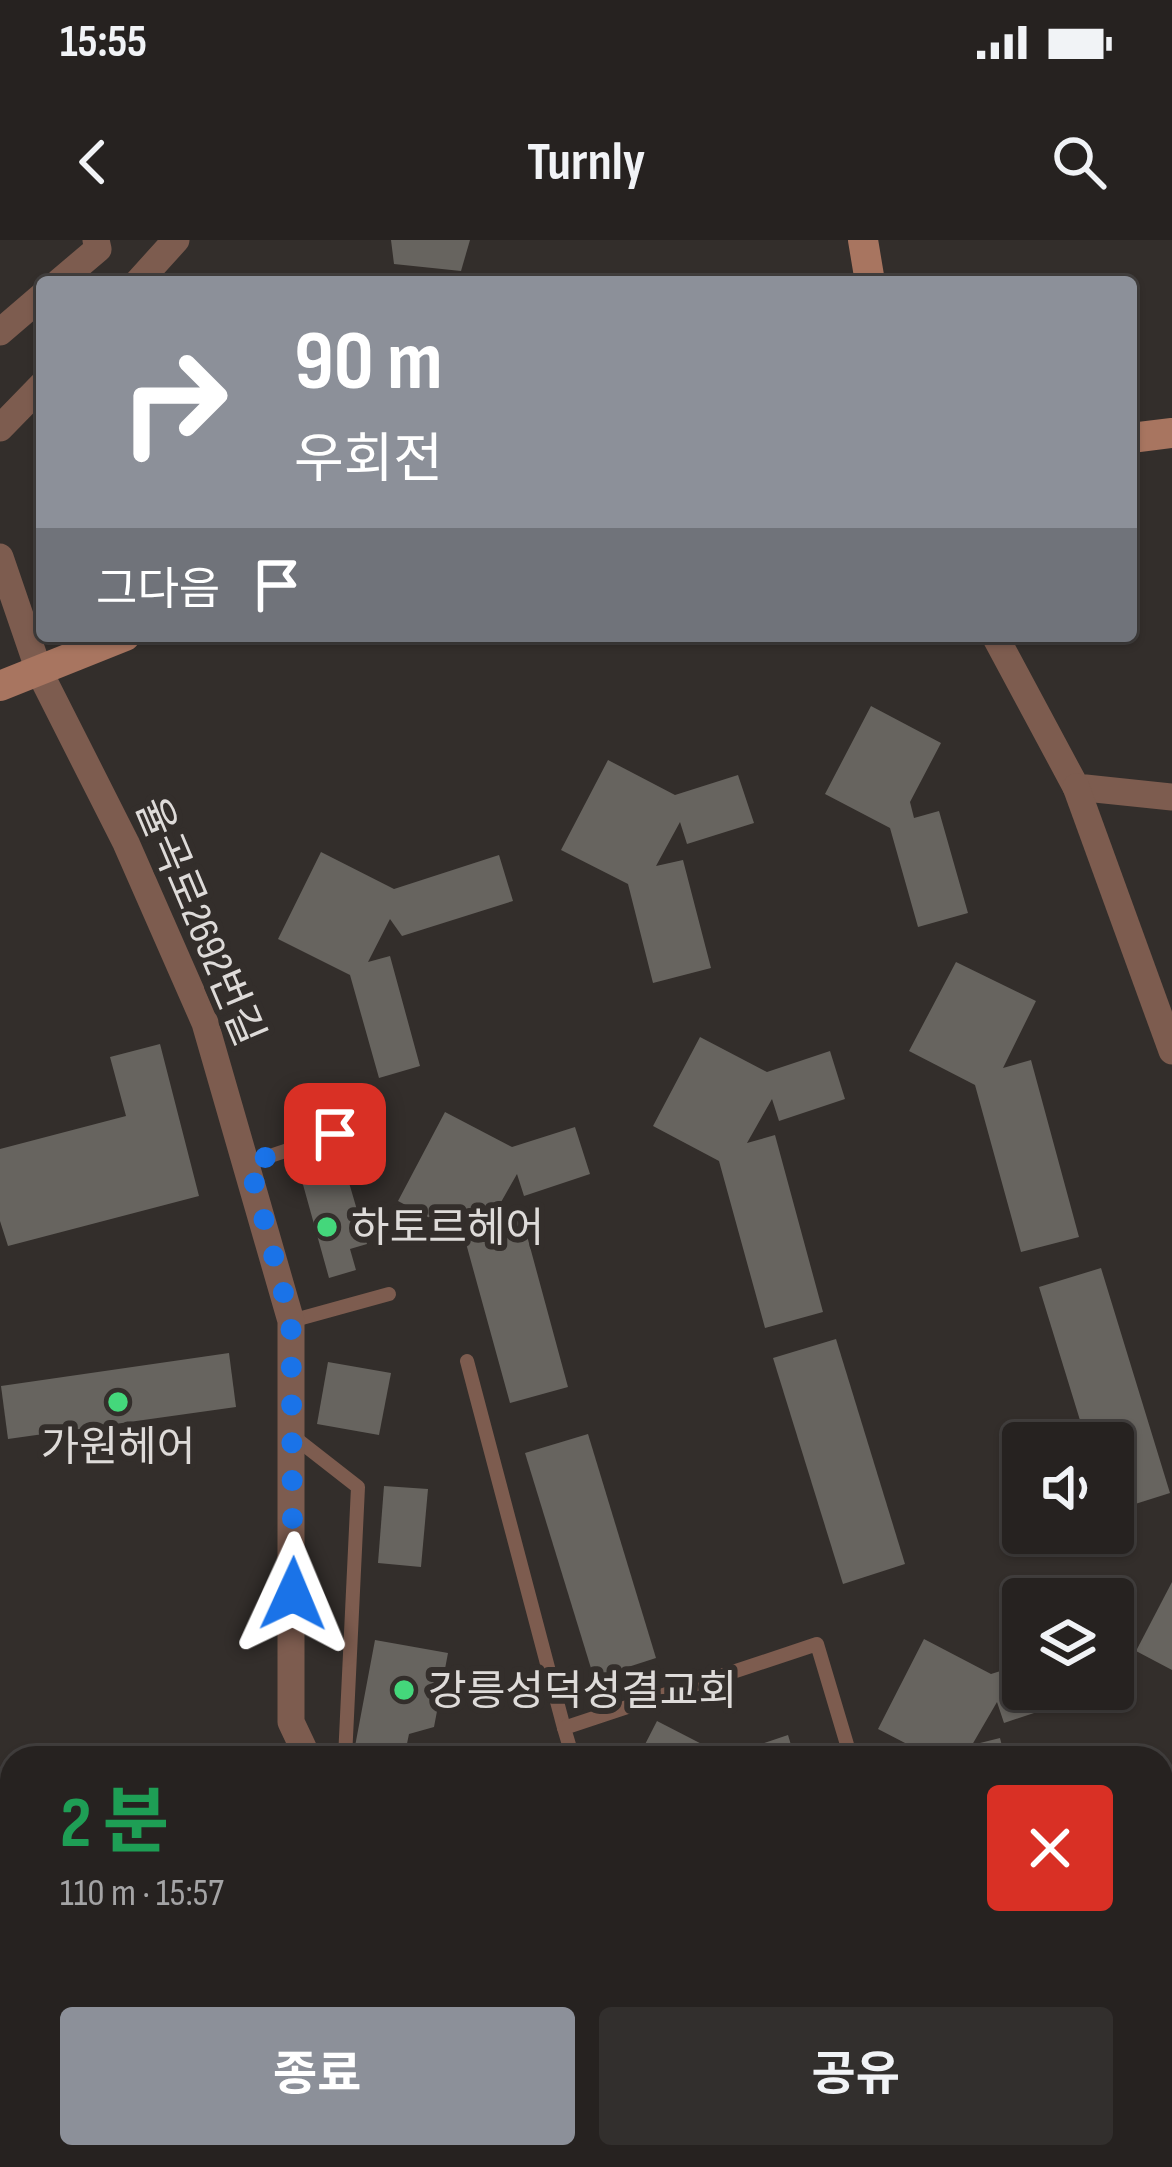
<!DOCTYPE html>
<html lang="ko">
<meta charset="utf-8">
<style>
:root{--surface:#262220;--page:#322f2d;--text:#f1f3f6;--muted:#a4a4a5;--line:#423f3e;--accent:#8c9099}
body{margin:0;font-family:"Sofia Sans Condensed","Noto Sans KR",sans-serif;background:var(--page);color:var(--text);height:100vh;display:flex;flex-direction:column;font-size:45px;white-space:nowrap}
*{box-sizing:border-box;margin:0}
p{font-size:39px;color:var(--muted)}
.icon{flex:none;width:66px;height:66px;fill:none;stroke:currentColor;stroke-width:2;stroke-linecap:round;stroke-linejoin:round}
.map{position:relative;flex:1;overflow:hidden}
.details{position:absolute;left:0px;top:1506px;width:1173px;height:423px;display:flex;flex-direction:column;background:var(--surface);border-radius:36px 36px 0 0;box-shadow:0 3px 9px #0004,0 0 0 3px var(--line)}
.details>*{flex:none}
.banner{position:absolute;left:36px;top:36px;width:1101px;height:366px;border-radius:12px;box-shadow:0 3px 9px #0004,0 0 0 3px var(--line);background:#8c9099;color:#fff;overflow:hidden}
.buttons{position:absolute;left:1002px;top:1182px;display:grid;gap:24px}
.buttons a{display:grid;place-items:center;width:132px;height:132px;border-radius:12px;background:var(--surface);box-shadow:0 3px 9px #0004,0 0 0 3px var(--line);font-size:60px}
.pin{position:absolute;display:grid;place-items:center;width:102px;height:102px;color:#fff;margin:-51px;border-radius:24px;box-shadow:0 6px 18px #0006}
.me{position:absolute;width:132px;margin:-66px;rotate:1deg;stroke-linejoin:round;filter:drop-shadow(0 0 9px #0008)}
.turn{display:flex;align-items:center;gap:42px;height:252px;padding:0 60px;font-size:54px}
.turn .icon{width:156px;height:156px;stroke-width:2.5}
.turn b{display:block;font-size:84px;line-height:102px}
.then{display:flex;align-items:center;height:114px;padding:0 60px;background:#0003;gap:24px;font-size:45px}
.round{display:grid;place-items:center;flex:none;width:126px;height:126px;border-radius:12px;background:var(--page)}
.overview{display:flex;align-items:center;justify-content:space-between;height:204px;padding:0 60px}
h1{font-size:72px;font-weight:700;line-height:90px;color:#1e9e55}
.cta{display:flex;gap:24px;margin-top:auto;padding:24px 60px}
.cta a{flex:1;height:138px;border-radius:12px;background:var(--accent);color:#fff;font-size:48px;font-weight:700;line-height:138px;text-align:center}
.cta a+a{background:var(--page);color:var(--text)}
.status{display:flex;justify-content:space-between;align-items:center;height:84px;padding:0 60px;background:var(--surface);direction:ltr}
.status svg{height:33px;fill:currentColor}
header{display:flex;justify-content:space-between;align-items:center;height:156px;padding:0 60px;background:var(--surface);font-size:54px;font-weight:700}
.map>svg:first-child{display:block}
.building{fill:#67645f}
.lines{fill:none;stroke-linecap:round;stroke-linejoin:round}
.lane{stroke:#7d5c4f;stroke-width:14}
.street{stroke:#7d5c4f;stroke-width:27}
.secondary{stroke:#a87560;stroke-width:30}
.route{stroke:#1a73e8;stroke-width:21;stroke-dasharray:0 37.8}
.poi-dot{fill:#44d77b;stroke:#332e2b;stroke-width:4.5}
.labels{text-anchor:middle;stroke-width:12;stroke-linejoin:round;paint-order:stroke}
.street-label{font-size:42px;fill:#dedbd9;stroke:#332e2b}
.poi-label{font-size:42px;fill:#dedbd9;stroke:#332e2b;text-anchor:start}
</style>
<div class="status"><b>15:55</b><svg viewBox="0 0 49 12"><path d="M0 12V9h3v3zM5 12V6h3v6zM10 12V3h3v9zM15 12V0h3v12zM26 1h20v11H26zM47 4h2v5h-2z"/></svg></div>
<header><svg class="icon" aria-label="back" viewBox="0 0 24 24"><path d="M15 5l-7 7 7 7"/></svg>Turnly<svg class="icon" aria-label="search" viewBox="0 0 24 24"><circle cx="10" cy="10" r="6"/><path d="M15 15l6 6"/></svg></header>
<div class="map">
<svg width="1172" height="1927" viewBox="0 0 1172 1927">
<rect width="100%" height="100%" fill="#332e2b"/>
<g class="building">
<polygon points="391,0 470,0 461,31 394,24"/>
<polygon points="871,466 941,503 910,562 914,578 939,571 968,673 918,687 890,588 825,554"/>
<polygon points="608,520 675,555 738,535 754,583 687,604 680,582 656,626 683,620 711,728 653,743 628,644 561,610"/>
<polygon points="321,612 394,649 499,615 513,661 402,696 390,679 368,722 390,716 420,826 379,838 350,735 278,699"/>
<polygon points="956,722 1036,761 1003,828 1031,820 1079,997 1021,1012 975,845 909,811"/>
<polygon points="700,797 767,832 830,811 845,859 779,881 772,859 747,903 775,895 823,1072 765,1088 719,921 653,886"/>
<polygon points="160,804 199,956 8,1006 0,981 0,909 126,876 110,817"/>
<polygon points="445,872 512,907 575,887 590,934 524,956 517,934 492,978 520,970 568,1147 510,1163 464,996 398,961"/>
<polygon points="345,929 367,1004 350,1009 356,1030 329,1038 302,941"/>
<polygon points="1101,1028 1170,1253 1113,1271 1113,1203 1087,1203 1039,1047"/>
<polygon points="836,1099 905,1324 843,1344 773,1118"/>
<polygon points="229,1113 236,1167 8,1199 1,1146"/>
<polygon points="328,1122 391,1133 379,1195 317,1184"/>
<polygon points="588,1194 656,1418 594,1438 525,1213"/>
<polygon points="384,1246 428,1249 421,1327 378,1323"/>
<polygon points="1172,1342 1172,1430 1136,1411"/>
<polygon points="924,1399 991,1434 1023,1424 1023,1449 1066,1449 1070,1461 1004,1483 997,1462 972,1505 1000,1498 1005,1518 934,1518 878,1489"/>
<polygon points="375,1400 448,1413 434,1487 409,1494 404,1518 353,1517"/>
<polygon points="657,1481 725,1516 788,1495 795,1518 638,1518"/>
<polygon points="388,1917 438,1917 415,1927 392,1927"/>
<polygon points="974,1917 1084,1917 1084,1918 1056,1927 978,1927"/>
</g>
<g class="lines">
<g class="lane">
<polyline points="249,923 336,894"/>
<polyline points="291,1081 389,1054"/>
<polyline points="467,1121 564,1488"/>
<polyline points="294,1197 358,1247 345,1518"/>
<polyline points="573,1518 564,1488 817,1404 851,1518"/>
</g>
<g class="street">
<polyline points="59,42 98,9 96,0"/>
<polyline points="138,42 176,0"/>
<polyline points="0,92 42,56"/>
<polyline points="0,188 42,145"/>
<polyline points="0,317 39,431 126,603 205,783 291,1081 291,1482 308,1518"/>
<polyline points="995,396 1076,547 1172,557"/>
<polyline points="1076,547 1172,811"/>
<polyline points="1161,1748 1172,1745"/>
<polyline points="518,1917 524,1927"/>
<polyline points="623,1927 652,1917"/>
</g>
<g class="secondary">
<polyline points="863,0 870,42"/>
<polyline points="1131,198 1172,193"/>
<polyline points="0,446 125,396"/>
<polyline points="0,1685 12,1700"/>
<polyline points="190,1917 198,1927"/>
</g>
</g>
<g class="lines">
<polyline class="route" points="293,1354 291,1081 249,923 335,894"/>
</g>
<g class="poi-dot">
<circle cx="327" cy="987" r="12"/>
<circle cx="118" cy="1162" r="12"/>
<circle cx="404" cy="1450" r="12"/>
</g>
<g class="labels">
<g class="street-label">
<text transform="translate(201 681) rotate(67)" y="15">율곡로2692번길</text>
</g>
<g class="poi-label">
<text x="351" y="1002">하토르헤어</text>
<text x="118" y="1221" text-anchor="middle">가원헤어</text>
<text x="428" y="1465">강릉성덕성결교회</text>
</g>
</g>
</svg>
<div class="buttons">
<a><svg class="icon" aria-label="sound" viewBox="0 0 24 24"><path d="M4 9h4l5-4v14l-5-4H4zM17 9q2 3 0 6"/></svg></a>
<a><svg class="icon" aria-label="layers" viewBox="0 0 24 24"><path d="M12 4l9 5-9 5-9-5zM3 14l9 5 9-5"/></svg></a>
</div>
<div class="pin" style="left:335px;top:894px;background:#d93025"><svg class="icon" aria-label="arrive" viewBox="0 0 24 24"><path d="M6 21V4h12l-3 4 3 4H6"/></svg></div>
<svg class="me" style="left:293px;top:1354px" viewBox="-20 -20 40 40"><path d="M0-17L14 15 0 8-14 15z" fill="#1a73e8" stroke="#fff" stroke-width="4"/></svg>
<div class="banner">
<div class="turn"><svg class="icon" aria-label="right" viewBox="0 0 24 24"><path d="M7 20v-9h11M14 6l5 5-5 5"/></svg><div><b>90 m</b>우회전</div></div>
<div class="then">그다음<svg class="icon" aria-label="arrive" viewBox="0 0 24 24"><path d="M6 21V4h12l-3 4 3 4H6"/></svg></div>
</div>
<section class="details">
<div class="overview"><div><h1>2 분</h1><p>110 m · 15:57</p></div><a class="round" style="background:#d93025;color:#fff"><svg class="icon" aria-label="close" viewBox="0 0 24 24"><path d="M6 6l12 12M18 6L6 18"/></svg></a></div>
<div class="cta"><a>종료</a><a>공유</a></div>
</section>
</div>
